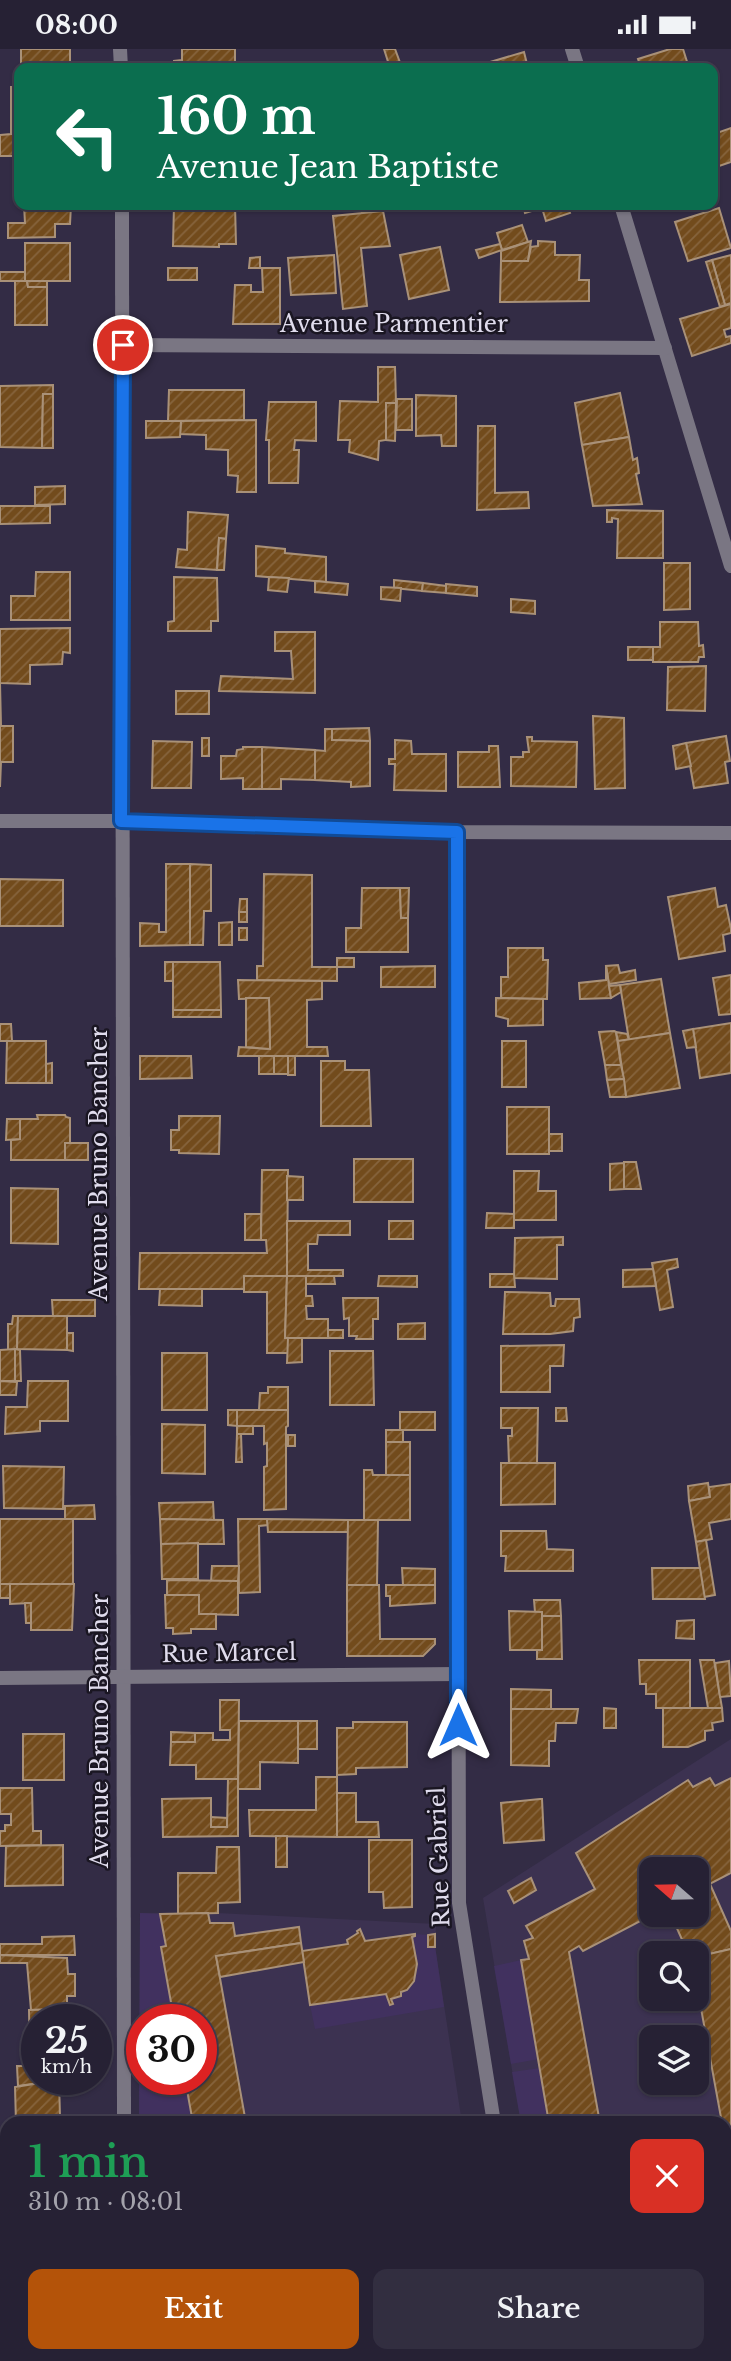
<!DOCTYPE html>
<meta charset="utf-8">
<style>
:root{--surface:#262134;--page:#322e40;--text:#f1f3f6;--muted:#a4a3ac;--line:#423e4f;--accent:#b45309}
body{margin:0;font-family:"Libre Baskerville",serif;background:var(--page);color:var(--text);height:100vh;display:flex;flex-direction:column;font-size:26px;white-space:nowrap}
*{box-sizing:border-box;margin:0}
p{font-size:23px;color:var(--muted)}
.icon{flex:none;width:38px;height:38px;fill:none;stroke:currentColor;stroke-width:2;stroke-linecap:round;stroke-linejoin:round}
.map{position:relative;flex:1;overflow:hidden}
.drawer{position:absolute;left:0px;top:2067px;width:732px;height:247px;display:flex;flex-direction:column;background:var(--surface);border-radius:21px 21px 0 0;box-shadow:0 2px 5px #0004,0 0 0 2px var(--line)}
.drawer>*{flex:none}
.guide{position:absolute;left:14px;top:14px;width:704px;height:147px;border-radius:14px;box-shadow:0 2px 5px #0004,0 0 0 2px var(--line);background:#0b6e4f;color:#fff;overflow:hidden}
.needle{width:46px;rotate:290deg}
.buttons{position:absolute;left:639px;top:1808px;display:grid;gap:14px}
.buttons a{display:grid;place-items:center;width:70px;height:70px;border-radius:14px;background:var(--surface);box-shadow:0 2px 5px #0004,0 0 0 2px var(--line);font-size:35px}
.speed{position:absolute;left:21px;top:1955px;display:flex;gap:14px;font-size:35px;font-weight:700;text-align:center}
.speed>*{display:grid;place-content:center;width:91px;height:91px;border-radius:50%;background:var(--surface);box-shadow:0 2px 5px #0004,0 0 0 2px var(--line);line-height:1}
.speed small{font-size:18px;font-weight:400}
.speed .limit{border:10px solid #d22;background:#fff;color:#111}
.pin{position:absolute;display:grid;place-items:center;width:60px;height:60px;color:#fff;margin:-30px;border:4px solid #fff;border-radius:50%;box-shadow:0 2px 7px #0007}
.me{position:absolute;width:77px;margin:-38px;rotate:0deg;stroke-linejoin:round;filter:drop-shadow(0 0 5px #0008)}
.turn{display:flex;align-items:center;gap:24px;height:147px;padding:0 28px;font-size:32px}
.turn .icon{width:91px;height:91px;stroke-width:2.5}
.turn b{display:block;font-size:49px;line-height:60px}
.round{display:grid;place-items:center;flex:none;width:74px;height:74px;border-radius:14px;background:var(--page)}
.headline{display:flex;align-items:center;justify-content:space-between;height:119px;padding:0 28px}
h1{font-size:42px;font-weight:600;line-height:52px;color:#1e9e55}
.cta{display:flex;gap:14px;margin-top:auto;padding:14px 28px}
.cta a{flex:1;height:80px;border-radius:14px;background:var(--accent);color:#fff;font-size:28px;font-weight:600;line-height:80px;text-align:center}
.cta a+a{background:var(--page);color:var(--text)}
.status{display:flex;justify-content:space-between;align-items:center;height:49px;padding:0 35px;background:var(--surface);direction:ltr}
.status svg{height:19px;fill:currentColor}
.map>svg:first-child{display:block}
.built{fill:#3c3251;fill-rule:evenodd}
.garden{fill:#41315f}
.building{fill:url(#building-hatch);stroke:#a99178;stroke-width:2}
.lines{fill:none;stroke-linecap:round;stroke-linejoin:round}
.minor{stroke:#7a7683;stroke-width:14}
.route-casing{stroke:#114b97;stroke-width:18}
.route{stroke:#1a73e8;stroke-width:12}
.labels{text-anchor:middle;stroke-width:5;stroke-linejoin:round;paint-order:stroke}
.street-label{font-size:23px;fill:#e0dced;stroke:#1a1622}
</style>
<div class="status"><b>08:00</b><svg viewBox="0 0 49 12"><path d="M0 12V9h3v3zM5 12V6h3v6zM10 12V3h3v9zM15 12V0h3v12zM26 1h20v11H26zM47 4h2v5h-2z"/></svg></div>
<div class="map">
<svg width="731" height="2312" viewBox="0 0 731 2312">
<defs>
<pattern id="building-hatch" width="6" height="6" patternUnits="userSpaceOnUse" patternTransform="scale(1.75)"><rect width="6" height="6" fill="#724b1c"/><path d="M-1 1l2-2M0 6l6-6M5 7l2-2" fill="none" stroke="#86643d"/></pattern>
</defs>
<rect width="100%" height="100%" fill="#332c45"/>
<g class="built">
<path d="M731 1690V2186L725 2187 724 2074H521L483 1849ZM651 1820H696V1866H651ZM651 1904H696V1950H651ZM651 1988H696V2034H651Z"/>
<path d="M140 1864H218L436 1875 435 1897 462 2074H139ZM142 1970H201V2030H142Z"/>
</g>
<g class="garden">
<polygon points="140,1864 160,1865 166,1897 161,1899 174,1970 142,1970 142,2030 185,2030 193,2074 139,2074"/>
<path d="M415 1885 428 1886V1898L435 1897 444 1958 315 1980 310 1956 386 1945 391 1950 401 1947V1943C421 1935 413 1906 412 1888Z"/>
<polygon points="521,1911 539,2010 511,2015 494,1917"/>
<polygon points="540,2019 549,2074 521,2074 512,2023"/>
</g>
<g class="building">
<rect x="21" y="0" width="49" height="19"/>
<polygon points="182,0 235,0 235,19 174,19 174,12 182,11"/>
<polygon points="384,0 395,0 402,19 390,19"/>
<polygon points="670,0 683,0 689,19 641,19 638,10"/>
<polygon points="524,3 528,19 489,19 487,14"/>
<polygon points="11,38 19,38 19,107 0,107 0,86 11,85"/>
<polygon points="715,79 717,84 731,79 731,113 713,119 712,124 712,80"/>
<polygon points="24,156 71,156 70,175 55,175 55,188 8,189 8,174 25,174"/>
<polygon points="174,156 235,156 236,195 219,195 219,198 173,197"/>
<polygon points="361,156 382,156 383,162 362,164"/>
<polygon points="523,156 567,156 570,164 546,172 542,159 525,164"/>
<polygon points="719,159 731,199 688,212 675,173"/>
<polygon points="383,162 390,197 361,199 367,257 343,260 333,167"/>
<polygon points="522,176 528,193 502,201 497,184"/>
<polygon points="531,192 528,212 501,212 501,202"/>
<polygon points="538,192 555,193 555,206 580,206 579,231 589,231 589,252 500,253 501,212 528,212 531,198 538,197"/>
<rect x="25" y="194" width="45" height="38"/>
<polygon points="500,195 502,201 479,209 476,201"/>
<polygon points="440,198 449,241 409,250 400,206"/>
<polygon points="334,206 336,244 291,246 288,209"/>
<polygon points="731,206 731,254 725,256 712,211"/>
<polygon points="260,208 260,219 249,219 250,209"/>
<polygon points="712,211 725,256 720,258 706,213"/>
<rect x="168" y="219" width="29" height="12"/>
<polygon points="262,219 280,219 280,275 233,275 235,236 251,236 251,243 263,243"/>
<rect x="0" y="223" width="25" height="9"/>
<polygon points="15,232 27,232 28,238 47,238 47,276 15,276"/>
<polygon points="27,232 47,232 47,238 28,238"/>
<polygon points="731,255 731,279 724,281 726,288 731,287 731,294 692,307 680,270"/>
<polygon points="378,318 395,318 396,354 386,354 386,391 379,392 378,411 349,403 350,391 338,391 340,352 378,353"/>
<polygon points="53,336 53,345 43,345 42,399 0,398 0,337"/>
<polygon points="169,341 244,341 244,371 168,372"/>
<polygon points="620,344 629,388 582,396 575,354"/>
<polygon points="43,345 53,345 53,399 42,399"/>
<polygon points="416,346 456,347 456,397 442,397 441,386 416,387"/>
<polygon points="397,350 412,350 412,381 396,381"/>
<polygon points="269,353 316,353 316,392 295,391 294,401 299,401 298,434 269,434 269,391 266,391"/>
<polygon points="386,354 396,354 395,392 386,391"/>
<polygon points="256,371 256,443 237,443 238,427 228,426 228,401 206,400 206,386 180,385 181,372"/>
<polygon points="146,372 181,372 180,388 146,389"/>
<polygon points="478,377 495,377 495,444 528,443 529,459 477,461"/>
<polygon points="629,388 633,411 637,409 639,424 636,425 642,455 593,457 582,396"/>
<polygon points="65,437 65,455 35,456 35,438"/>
<polygon points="0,457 50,457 50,474 0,475"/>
<polygon points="607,461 663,462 663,509 617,509 618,470 612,469 612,473 607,473"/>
<polygon points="188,463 228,466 226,490 219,489 217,521 176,518 178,500 187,501"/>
<polygon points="219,489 226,490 224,521 217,521"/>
<polygon points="256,497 285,500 285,504 326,508 326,533 256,527"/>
<polygon points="664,514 690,514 690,560 664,561"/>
<polygon points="36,523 70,523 70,571 11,571 11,547 35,547"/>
<polygon points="174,528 217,529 218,572 211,572 211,582 168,582 168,573 174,572"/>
<polygon points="269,528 289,529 287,543 268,541"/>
<polygon points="394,531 423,534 422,542 394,539"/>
<polygon points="315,532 348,535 347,546 315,543"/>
<polygon points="423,534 446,537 446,544 422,542"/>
<polygon points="446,535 477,538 477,547 446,544"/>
<polygon points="381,538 401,539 400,552 381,550"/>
<polygon points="511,550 535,552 535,565 511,563"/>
<polygon points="660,573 698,573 699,597 703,596 704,608 699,608 698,613 653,613 653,598 660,598"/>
<polygon points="70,579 70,604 63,603 62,615 30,616 30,635 0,634 0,580"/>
<polygon points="275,583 315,583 315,644 219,642 221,627 293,630 291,602 275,602"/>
<rect x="628" y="598" width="25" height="13"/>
<polygon points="706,617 705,662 667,661 668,618"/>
<polygon points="0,634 1,677 13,677 13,713 1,713 0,738"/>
<rect x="176" y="642" width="33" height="23"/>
<polygon points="593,667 624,669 625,739 595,740"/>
<polygon points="369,679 370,692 332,691 332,680"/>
<polygon points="325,680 332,680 332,691 370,692 370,737 351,738 351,733 315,731 315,701 325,702"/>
<polygon points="726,687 730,712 725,713 728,734 694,739 686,694"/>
<polygon points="527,688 532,688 532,692 577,693 576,738 511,737 511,708 523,708 523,703 529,703"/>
<rect x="202" y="689" width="7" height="18"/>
<polygon points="395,691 411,692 412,705 446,705 446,742 394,741 395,715 389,715 389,710 395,710"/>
<polygon points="153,692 192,693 191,739 152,739"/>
<polygon points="686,694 691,717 676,720 673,697"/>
<polygon points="489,697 498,697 500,738 458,738 458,703 489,703"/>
<polygon points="243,698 262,698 262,740 243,740 243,729 221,730 221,707 236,707 237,701 243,700"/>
<polygon points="262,698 315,701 315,731 281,730 281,740 262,740"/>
<polygon points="166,815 190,815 190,896 140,897 140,874 159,875 159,883 166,883"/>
<polygon points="190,815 211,816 211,862 204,862 203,896 190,896"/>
<polygon points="264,825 312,826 312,918 337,918 337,932 257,931 257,917 263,917"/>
<polygon points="0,830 63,831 63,877 0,877"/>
<polygon points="362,839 400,839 401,869 408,869 408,903 346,903 346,879 361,879"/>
<polygon points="400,839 409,839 408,869 401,869"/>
<polygon points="715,839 718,858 726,856 731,880 731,884 723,886 725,902 679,910 668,848"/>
<polygon points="240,850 247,850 247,863 239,863"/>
<rect x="239" y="863" width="8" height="10"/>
<polygon points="232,873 232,896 219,896 219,874"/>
<rect x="239" y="879" width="8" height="12"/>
<polygon points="508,899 543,899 543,911 548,911 547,950 501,949 501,928 508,928"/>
<rect x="337" y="909" width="17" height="9"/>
<rect x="165" y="913" width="8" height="19"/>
<polygon points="173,913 220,913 221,961 173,961"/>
<polygon points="618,916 620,924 635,921 636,931 609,935 606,917"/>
<polygon points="435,917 435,938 381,938 381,918"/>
<polygon points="606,917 611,949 580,950 579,934 606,931"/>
<polygon points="731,926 731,965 719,966 713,929"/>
<polygon points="661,930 670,984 629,991 620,936"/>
<polygon points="238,931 322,932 322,950 307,951 307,998 327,998 328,1007 238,1007 239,998 270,1000 269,949 239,950"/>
<polygon points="620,936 621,943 611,949 609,937"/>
<polygon points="246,949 269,949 270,1000 246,998"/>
<polygon points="496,949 543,950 543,976 508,977 508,970 496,967"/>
<rect x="173" y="961" width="48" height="7"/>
<polygon points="731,974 731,1024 700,1029 693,980"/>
<polygon points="0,975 11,975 12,992 0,992"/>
<polygon points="693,980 696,998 687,999 683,982"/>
<polygon points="614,982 616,983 621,1016 605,1016 599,983"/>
<polygon points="616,983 627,985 629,991 618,992"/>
<polygon points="670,984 680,1039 626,1048 618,992"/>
<polygon points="7,992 46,992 46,1034 6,1034"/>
<rect x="502" y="992" width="24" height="46"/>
<polygon points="140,1007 191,1007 192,1029 140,1030"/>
<rect x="259" y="1007" width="15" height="18"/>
<rect x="274" y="1007" width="14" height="18"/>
<rect x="288" y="1007" width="7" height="19"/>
<polygon points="321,1012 345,1012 345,1021 369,1021 371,1077 321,1077"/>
<polygon points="52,1014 52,1034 46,1034 46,1015"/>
<polygon points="605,1016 621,1016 624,1030 607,1031"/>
<polygon points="624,1030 626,1048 610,1048 607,1031"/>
<rect x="507" y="1058" width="42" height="47"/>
<polygon points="37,1066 65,1066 66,1068 70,1069 70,1094 65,1094 65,1111 11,1111 11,1091 20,1090 20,1070 38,1070"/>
<polygon points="179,1067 220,1067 219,1105 179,1104 179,1101 171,1101 171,1081 179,1081"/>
<polygon points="7,1070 20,1070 20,1090 6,1091"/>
<rect x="549" y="1085" width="13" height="17"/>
<rect x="65" y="1094" width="23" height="17"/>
<rect x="354" y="1110" width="59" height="43"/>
<polygon points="624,1113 636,1113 641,1140 624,1140"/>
<polygon points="624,1114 624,1140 610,1141 610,1115"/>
<polygon points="262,1121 288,1121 287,1227 244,1227 244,1240 139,1240 140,1204 267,1204 266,1191 261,1191"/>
<polygon points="514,1122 539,1122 538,1142 556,1142 556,1171 514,1171"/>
<polygon points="287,1127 303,1128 303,1151 287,1151"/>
<polygon points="11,1139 58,1140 58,1195 11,1194"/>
<polygon points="487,1164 514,1165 514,1179 486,1179"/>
<rect x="245" y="1165" width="16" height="26"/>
<polygon points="287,1172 350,1172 350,1186 318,1186 317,1195 308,1195 308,1221 343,1221 343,1227 287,1227"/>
<rect x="389" y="1172" width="24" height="18"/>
<polygon points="563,1188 563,1196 557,1196 557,1230 514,1229 515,1189"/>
<polygon points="677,1210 678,1218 667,1221 673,1258 660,1261 652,1214"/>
<polygon points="653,1220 656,1237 623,1238 623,1221"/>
<polygon points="490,1225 514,1225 515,1238 490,1238"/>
<polygon points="244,1227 287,1227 285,1289 288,1289 288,1304 267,1304 267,1243 244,1243"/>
<polygon points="287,1227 306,1227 306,1247 312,1247 313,1257 306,1257 307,1270 328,1270 328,1289 285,1289"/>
<polygon points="306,1227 334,1227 335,1235 306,1235"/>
<polygon points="379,1227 417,1227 417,1238 378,1237"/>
<polygon points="160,1240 202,1240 202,1257 159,1256"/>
<polygon points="505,1243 550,1244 551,1257 555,1257 556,1250 579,1250 580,1268 574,1269 573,1282 550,1285 503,1285"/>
<polygon points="343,1249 378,1249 378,1270 373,1270 373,1290 356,1290 357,1287 349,1287 349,1269 344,1270"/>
<polygon points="52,1251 95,1251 95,1267 53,1267"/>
<polygon points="13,1267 18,1267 17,1300 8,1301 8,1275 12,1275"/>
<polygon points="18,1267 67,1267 67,1301 17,1300"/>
<polygon points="425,1274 425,1290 398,1290 398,1275"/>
<rect x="328" y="1281" width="15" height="8"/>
<polygon points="67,1284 73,1284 73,1302 67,1301"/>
<polygon points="288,1289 302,1289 302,1313 287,1314"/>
<polygon points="564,1296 563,1317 550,1317 550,1343 501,1343 501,1297"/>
<polygon points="15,1300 15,1332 0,1332 0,1301"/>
<polygon points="15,1300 20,1301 21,1332 15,1332"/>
<polygon points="330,1302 373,1302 374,1356 330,1356"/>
<rect x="162" y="1304" width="45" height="57"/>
<polygon points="0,1332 17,1333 16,1346 0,1346"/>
<polygon points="28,1332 68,1332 68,1372 40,1372 40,1382 5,1385 6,1358 27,1358"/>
<polygon points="268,1338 288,1338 288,1361 259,1361 260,1344 268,1344"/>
<polygon points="501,1359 538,1359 537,1414 509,1415 508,1387 512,1387 512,1379 501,1379"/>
<polygon points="556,1359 566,1359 567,1372 556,1372"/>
<polygon points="228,1361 237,1361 237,1377 228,1376"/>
<polygon points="237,1361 288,1361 288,1377 286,1378 286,1460 264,1461 264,1418 267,1417 267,1394 264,1395 264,1377 237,1377"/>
<rect x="400" y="1363" width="35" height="18"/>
<polygon points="162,1375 205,1376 205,1425 162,1424"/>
<rect x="237" y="1377" width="16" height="8"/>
<rect x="386" y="1381" width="17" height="12"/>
<polygon points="237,1385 241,1385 242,1413 236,1413"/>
<rect x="288" y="1386" width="7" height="11"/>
<rect x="386" y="1393" width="24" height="33"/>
<polygon points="501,1414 555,1414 555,1455 501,1456"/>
<polygon points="3,1417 64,1418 63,1460 4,1459"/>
<polygon points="364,1421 372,1421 373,1426 410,1426 410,1471 364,1471"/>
<polygon points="708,1434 710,1448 689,1452 688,1437"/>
<polygon points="731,1435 731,1470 709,1474 712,1490 696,1493 689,1452 710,1448 709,1438"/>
<polygon points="213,1453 214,1471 160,1470 159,1454"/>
<polygon points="94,1456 95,1470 65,1470 65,1457"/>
<rect x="0" y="1470" width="73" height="65"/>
<polygon points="160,1470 223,1471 224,1495 161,1495"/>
<polygon points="238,1470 267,1470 268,1476 259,1477 260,1543 239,1544"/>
<polygon points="267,1470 348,1471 348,1483 268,1483"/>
<polygon points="348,1471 378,1471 377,1536 347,1536"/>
<polygon points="501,1482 546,1482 547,1500 573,1501 573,1522 505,1522 506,1507 501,1507"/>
<polygon points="706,1491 715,1546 704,1548 696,1493"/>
<polygon points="198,1494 198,1530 162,1530 161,1495"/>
<polygon points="212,1517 239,1517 238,1532 211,1533"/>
<polygon points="402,1519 435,1520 435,1536 403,1536"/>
<polygon points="652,1519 700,1519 705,1550 653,1550"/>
<polygon points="167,1531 238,1532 238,1566 199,1565 199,1546 167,1546"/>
<rect x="0" y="1535" width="10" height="14"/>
<polygon points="10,1535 74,1535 72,1581 31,1581 31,1554 10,1555"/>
<polygon points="347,1536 379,1536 380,1590 435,1590 435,1595 423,1607 347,1607"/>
<polygon points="386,1536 435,1536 435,1554 390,1557 390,1547 386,1547"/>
<polygon points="165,1546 199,1546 199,1565 216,1565 216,1580 191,1580 191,1584 173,1585 173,1579 166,1579"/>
<polygon points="534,1551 560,1551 561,1567 542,1567 542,1563 535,1563"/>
<polygon points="25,1554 31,1554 31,1574 26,1574"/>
<polygon points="509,1562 542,1563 542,1601 510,1601"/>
<polygon points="542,1567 561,1567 562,1610 537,1610 537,1601 542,1601"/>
<polygon points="694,1571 694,1590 676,1589 677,1572"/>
<polygon points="639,1611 690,1611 690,1659 656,1659 656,1645 646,1645 646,1635 640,1635"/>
<polygon points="700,1611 714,1611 722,1659 708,1659"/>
<polygon points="729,1612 731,1647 720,1648 715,1614"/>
<polygon points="511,1640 551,1641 551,1660 511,1660"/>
<polygon points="220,1651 239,1651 238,1730 196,1730 196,1716 170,1716 171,1693 195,1693 195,1684 213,1684 213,1691 230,1691 230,1681 220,1681"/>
<polygon points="604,1659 616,1660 616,1679 604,1679"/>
<polygon points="663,1659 722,1659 723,1672 712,1674 713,1681 705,1682 705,1691 688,1698 663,1698"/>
<polygon points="511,1660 578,1660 576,1674 556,1674 555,1692 549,1692 549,1717 511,1716"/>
<polygon points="239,1672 298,1672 298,1714 260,1713 260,1740 238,1740"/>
<rect x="298" y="1672" width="19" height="28"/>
<polygon points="353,1673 407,1673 407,1718 356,1719 356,1725 337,1726 337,1679 353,1679"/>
<polygon points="171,1683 195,1684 195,1693 171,1693"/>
<rect x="23" y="1685" width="41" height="46"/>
<polygon points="316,1728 337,1728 337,1788 250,1787 249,1761 316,1761"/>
<polygon points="710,1729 715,1737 731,1729 731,1824 696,1842 696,1820 651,1820 652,1866 583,1902 579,1897 569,1903 600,2074 549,2074 521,1911 529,1910 524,1892 533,1889 526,1877 595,1840 576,1804 688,1731 693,1738"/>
<polygon points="228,1730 238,1730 238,1787 163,1788 162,1750 211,1749 211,1778 227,1778"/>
<polygon points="0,1739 32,1739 33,1782 41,1782 41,1796 0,1797 0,1782 5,1782 5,1776 11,1776 11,1765 0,1765"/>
<polygon points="337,1744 356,1744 356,1773 378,1773 379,1788 337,1788"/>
<polygon points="540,1750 542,1750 544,1791 504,1794 501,1754"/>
<polygon points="211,1768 227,1769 227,1778 211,1778"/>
<rect x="276" y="1787" width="11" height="31"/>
<polygon points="369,1791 412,1791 412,1858 384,1859 383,1843 369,1843"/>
<polygon points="63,1796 63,1836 5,1837 6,1797"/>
<polygon points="217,1798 239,1798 240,1853 218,1854 218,1864 178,1865 178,1824 216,1824"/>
<polygon points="531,1829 536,1841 514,1854 508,1842"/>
<polygon points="710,1835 731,1882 731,1900 696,1908 696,1904 688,1904 671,1866 696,1866 696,1842"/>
<polygon points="208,1864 210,1874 233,1874 235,1887 299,1878 301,1894 216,1907 246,2074 193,2074 185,2030 201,2030 201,1970 174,1970 161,1898 166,1897 160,1865"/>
<polygon points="360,1880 365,1892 415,1885 415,1887 412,1888 417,1915 414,1932 407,1941 401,1943 401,1947 391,1950 393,1955 390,1956 386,1945 310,1956 302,1902 348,1895 347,1891 358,1884 357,1882"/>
<polygon points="435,1885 435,1898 428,1898 428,1886"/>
<polygon points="74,1887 75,1906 0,1906 0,1895 42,1895 42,1888"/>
<polygon points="301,1894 304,1913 220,1928 216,1907"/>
<polygon points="731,1900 731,2127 724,2090 724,2074 722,2074 696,1932 696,1908"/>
<polygon points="0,1906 67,1909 68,1925 75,1925 75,1947 67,1947 67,1960 31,1961 27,1914 0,1914"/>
<polygon points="68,1960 68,1970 37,1970 37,2030 66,2030 18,2037 17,2017 30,2017 29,1961"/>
<polygon points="59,2031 60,2068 54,2069 54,2074 16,2074 15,2038"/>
<polygon points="7,2119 7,2286 0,2288 0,2121"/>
<polygon points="731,2136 731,2162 724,2164 724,2137"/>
</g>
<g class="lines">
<g class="minor">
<polyline points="120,0 121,19"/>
<polyline points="572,0 578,19"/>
<polyline points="122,156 124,2074"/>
<polyline points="621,156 731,517"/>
<polyline points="123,296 665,299"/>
<polyline points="0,772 121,772 457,783 731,784"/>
<polyline points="457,783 459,1854 494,2074"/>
<polyline points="0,1629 458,1625"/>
<polyline points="162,2306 162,2312"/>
<polyline points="533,2306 534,2312"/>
</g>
</g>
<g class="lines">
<defs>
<polyline id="route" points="123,296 121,772 457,783 458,1676"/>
</defs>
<use href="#route" class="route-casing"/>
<use href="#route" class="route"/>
</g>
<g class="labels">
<g class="street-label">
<text x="394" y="283">Avenue Parmentier</text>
<text transform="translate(99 1115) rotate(-90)" y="8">Avenue Bruno Bancher</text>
<text transform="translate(229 1604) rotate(-1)" y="8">Rue Marcel</text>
<text transform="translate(100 1682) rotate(-90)" y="8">Avenue Bruno Bancher</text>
<text transform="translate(439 1808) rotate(-92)" y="8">Rue Gabriel</text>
</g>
</g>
</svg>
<div class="buttons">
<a><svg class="needle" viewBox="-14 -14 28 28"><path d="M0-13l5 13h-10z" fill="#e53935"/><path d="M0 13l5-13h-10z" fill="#a4a3ac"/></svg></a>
<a><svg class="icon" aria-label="search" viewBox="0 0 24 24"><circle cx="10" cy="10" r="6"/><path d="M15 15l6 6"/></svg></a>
<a><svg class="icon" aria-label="layers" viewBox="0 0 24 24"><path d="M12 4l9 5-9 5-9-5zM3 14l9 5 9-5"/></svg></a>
</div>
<div class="speed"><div>25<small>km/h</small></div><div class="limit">30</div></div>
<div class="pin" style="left:123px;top:296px;background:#d93025"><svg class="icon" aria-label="arrive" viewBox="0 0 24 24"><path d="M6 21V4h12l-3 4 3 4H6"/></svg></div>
<svg class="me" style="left:458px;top:1676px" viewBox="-20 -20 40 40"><path d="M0-17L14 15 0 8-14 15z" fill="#1a73e8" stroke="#fff" stroke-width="4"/></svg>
<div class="guide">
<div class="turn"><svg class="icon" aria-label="left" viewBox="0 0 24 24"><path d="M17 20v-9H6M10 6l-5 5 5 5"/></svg><div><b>160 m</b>Avenue Jean Baptiste</div></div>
</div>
<section class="drawer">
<div class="headline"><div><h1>1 min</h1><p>310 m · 08:01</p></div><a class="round" style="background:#d93025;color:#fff"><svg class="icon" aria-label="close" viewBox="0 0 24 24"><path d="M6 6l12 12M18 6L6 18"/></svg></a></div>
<div class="cta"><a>Exit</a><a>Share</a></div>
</section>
</div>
